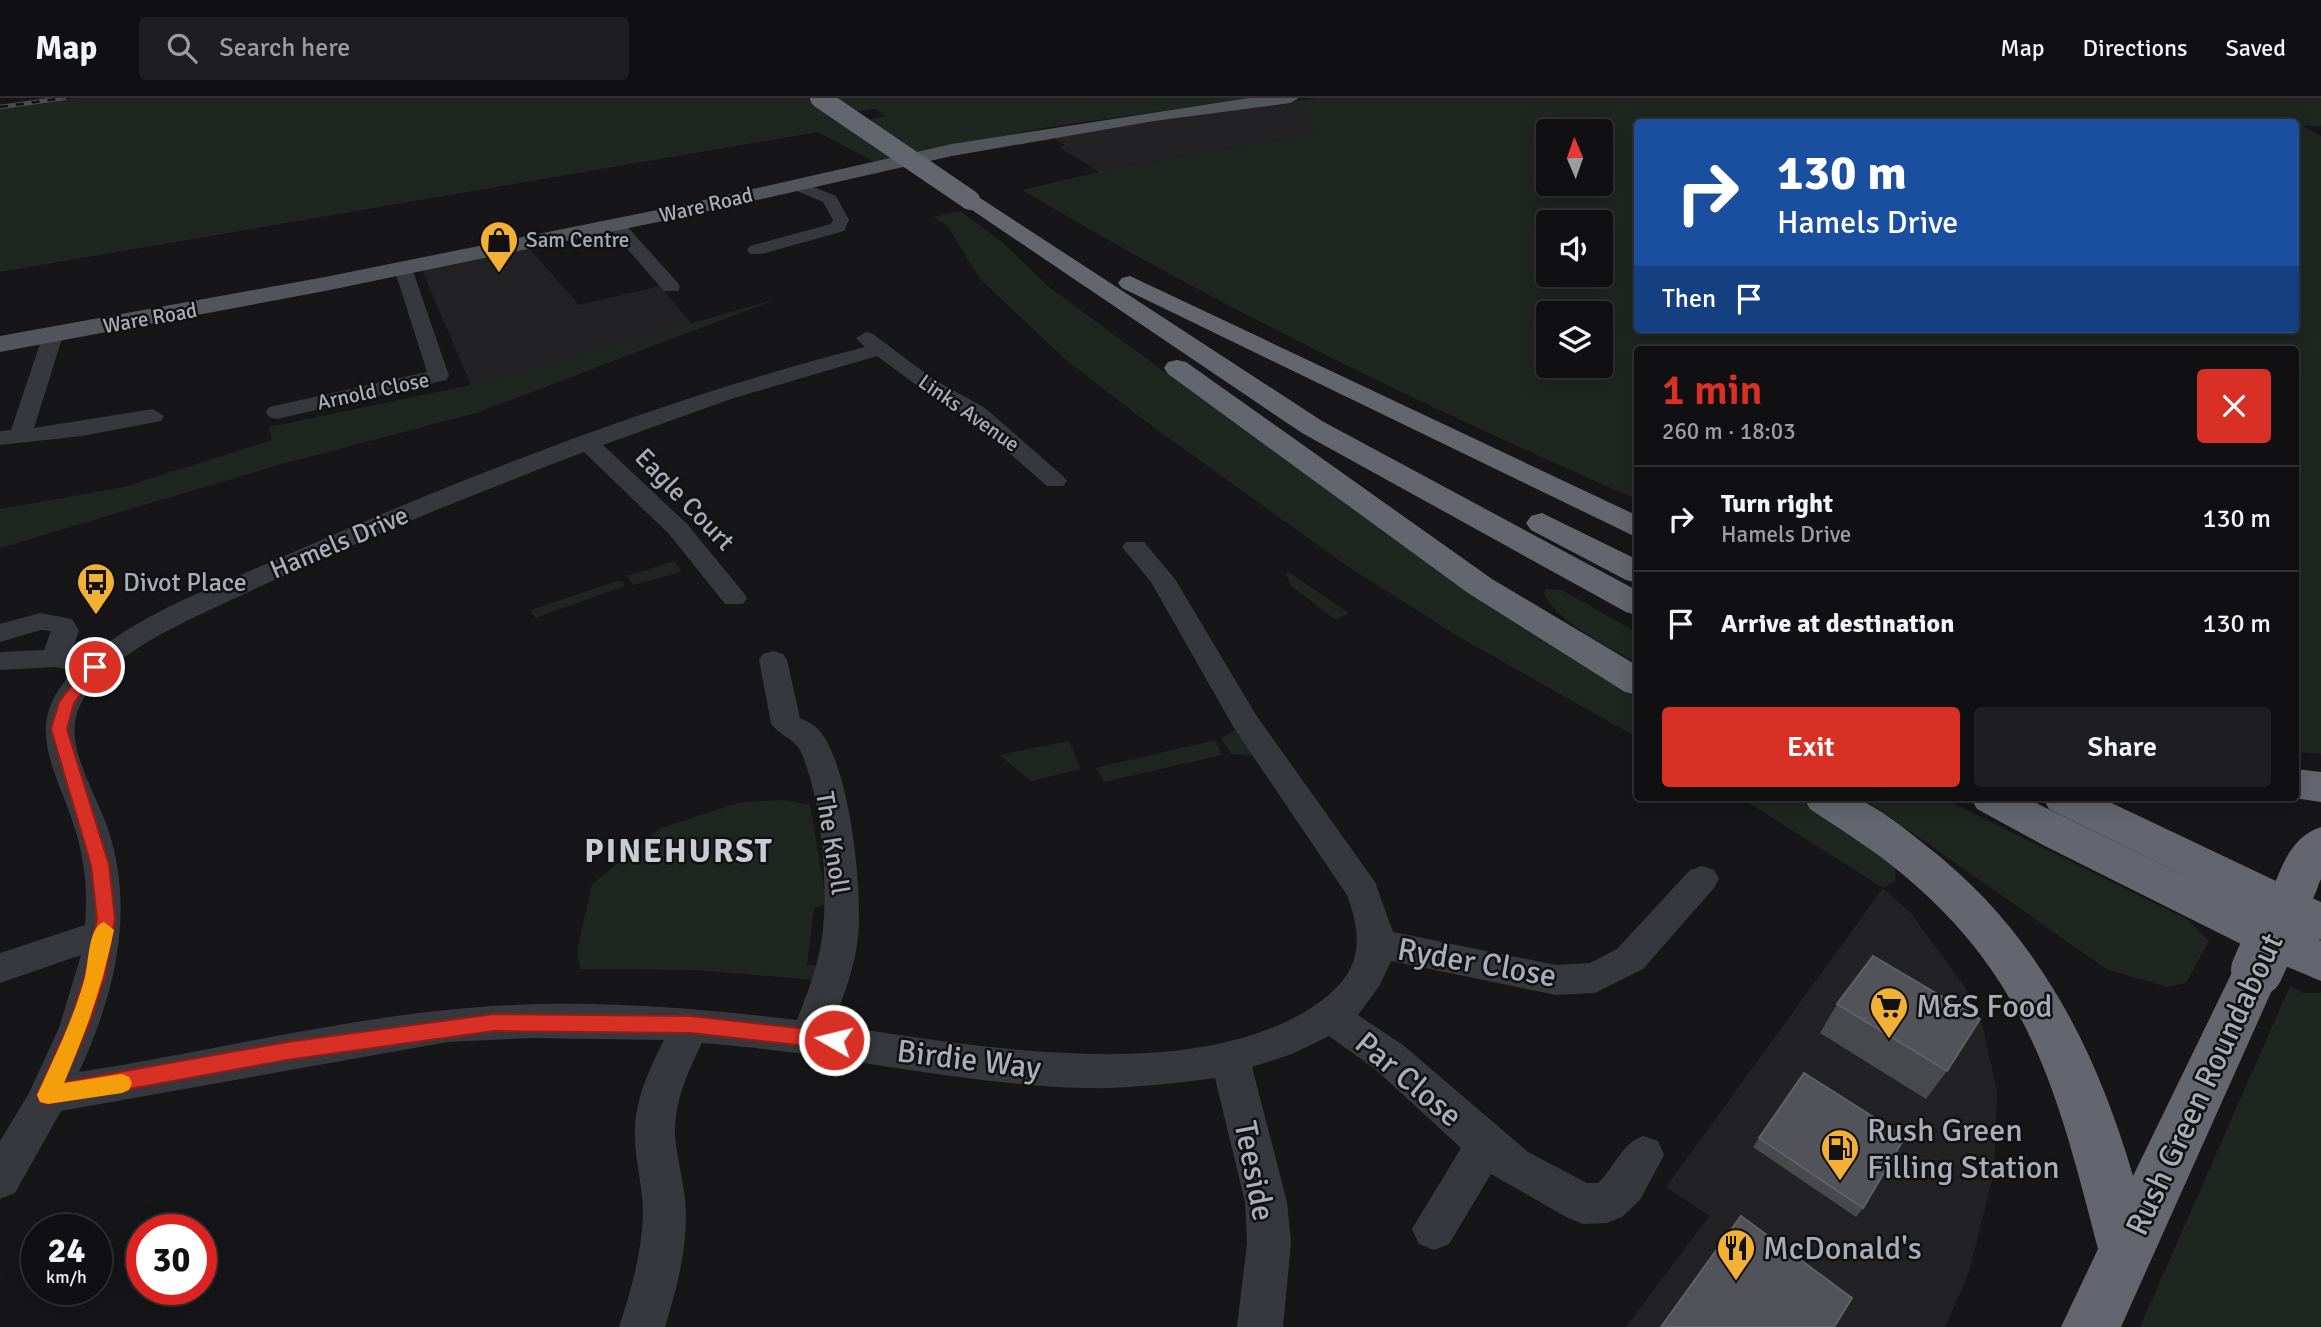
<!DOCTYPE html>
<meta charset="utf-8">
<style>
:root{--surface:#101012;--page:#1e1e20;--text:#f1f3f6;--muted:#9c9d9f;--line:#303032;--accent:#d93025}
body{margin:0;font-family:Signika,sans-serif;background:var(--page);color:var(--text);height:100vh;display:flex;flex-direction:column;font-size:26px;white-space:nowrap}
*{box-sizing:border-box;margin:0}
p{font-size:23px;color:var(--muted)}
.icon{flex:none;width:38px;height:38px;fill:none;stroke:currentColor;stroke-width:2;stroke-linecap:round;stroke-linejoin:round}
.map{position:relative;flex:1;overflow:hidden}
.drawer{position:absolute;left:1634px;top:248px;width:665px;height:455px;display:flex;flex-direction:column;background:var(--surface);border-radius:7px;box-shadow:0 4px 18px #0003,0 0 0 2px var(--line)}
.drawer>*{flex:none}
.guide{position:absolute;left:1634px;top:21px;width:665px;height:214px;border-radius:7px;box-shadow:0 4px 18px #0003,0 0 0 2px var(--line);background:#1a4fa0;color:#fff;overflow:hidden}
.needle{width:46px;rotate:358deg}
.fabs{position:absolute;left:1536px;top:21px;display:grid;gap:14px}
.fabs a{display:grid;place-items:center;width:77px;height:77px;border-radius:7px;background:var(--surface);box-shadow:0 4px 18px #0003,0 0 0 2px var(--line);font-size:35px}
.speed{position:absolute;left:21px;top:1116px;display:flex;gap:14px;font-size:35px;font-weight:700;text-align:center}
.speed>*{display:grid;place-content:center;width:91px;height:91px;border-radius:50%;background:var(--surface);box-shadow:0 4px 18px #0003,0 0 0 2px var(--line);line-height:1}
.speed small{font-size:18px;font-weight:400}
.speed .limit{border:10px solid #d22;background:#fff;color:#111}
.pin{position:absolute;display:grid;place-items:center;width:60px;height:60px;color:#fff;margin:-30px;border:4px solid #fff;border-radius:50%;box-shadow:0 2px 7px #0007}
.me{position:absolute;width:77px;margin:-38px;rotate:278deg;stroke-linejoin:round;filter:drop-shadow(0 0 5px #0008)}
.turn{display:flex;align-items:center;gap:24px;height:147px;padding:0 28px;font-size:32px}
.turn .icon{width:91px;height:91px;stroke-width:2.5}
.turn b{display:block;font-size:49px;line-height:60px}
.then{display:flex;align-items:center;height:66px;padding:0 28px;background:#0003;gap:14px;font-size:26px}
.round{display:grid;place-items:center;flex:none;width:74px;height:74px;border-radius:7px;background:var(--page)}
.head{display:flex;align-items:center;justify-content:space-between;height:119px;padding:0 28px}
h1{font-size:42px;font-weight:600;line-height:52px;color:var(--accent)}
.action{display:flex;gap:14px;margin-top:auto;padding:14px 28px}
.action a{flex:1;height:80px;border-radius:7px;background:var(--accent);color:#fff;font-size:28px;font-weight:600;line-height:80px;text-align:center}
.action a+a{background:var(--page);color:var(--text)}
ul{padding:0;list-style:none}
li{display:flex;align-items:center;gap:21px;height:105px;padding:0 28px;border-top:2px solid var(--line)}
li div{flex:1}
li b{display:block;font-size:26px}
li em{font-style:normal}
header{display:flex;align-items:center;gap:42px;box-sizing:border-box;height:98px;padding:0 35px;background:var(--surface);border-bottom:2px solid var(--line)}
header strong{font-size:33px}
nav{display:flex;gap:38px;margin-inline-start:auto;font-size:24px}
.search{width:490px;height:63px;background:var(--page);display:flex;align-items:center;gap:18px;box-sizing:border-box;padding:0 24px;border-radius:7px;color:var(--muted);font-size:26px}
.map>svg:first-child{display:block}
.built{fill:#222225}
.green{fill:#1e261f;fill-rule:evenodd}
.lines{fill:none;stroke-linecap:round;stroke-linejoin:round}
.street{fill:#37383d;fill-rule:evenodd}
.primary{fill:#53555c;fill-rule:evenodd}
.highway{fill:#63666e;fill-rule:evenodd}
.rail-casing{stroke:#4a4c52;stroke-width:4.5}
.rail{stroke:#111113;stroke-width:2.5;stroke-dasharray:8;stroke-linecap:butt}
.highway-bridge-far2{stroke:#63666e;stroke-width:20}
.highway-bridge-far1{stroke:#63666e;stroke-width:41}
.highway-bridge{stroke:#63666e;stroke-width:52}
.wall{fill:#47494d}
.building{fill:#525359;stroke:#5f6168;stroke-width:2}
.route{fill:#d93025;stroke:#8d1f18;stroke-width:2}
.slow{fill:#f59e0b}
.labels{text-anchor:middle;stroke-width:5;stroke-linejoin:round;paint-order:stroke}
.far-street-label{font-size:21px;fill:#a8adb8;stroke:#111113}
.far-poi-label{font-size:21px;fill:#a8adb8;stroke:#111113;text-anchor:start}
.street-label{font-size:26px;fill:#a8adb8;stroke:#111113}
.poi-label{font-size:26px;fill:#a8adb8;stroke:#111113;text-anchor:start}
.near-street-label{font-size:32px;fill:#a8adb8;stroke:#111113}
.near-poi-label{font-size:32px;fill:#a8adb8;stroke:#111113;text-anchor:start}
.district-label{font-size:33px;font-weight:bold;letter-spacing:2px;fill:#c9ccd4;stroke:#111113}
</style>
<header>
<strong>Map</strong>
<div class="search"><svg class="icon" aria-label="search" viewBox="0 0 24 24"><circle cx="10" cy="10" r="6"/><path d="M15 15l6 6"/></svg>Search here</div>
<nav><a>Map</a><a>Directions</a><a>Saved</a></nav>
</header>
<div class="map">
<svg width="2321" height="1229" viewBox="0 0 2321 1229">
<rect width="100%" height="100%" fill="#161618"/>
<g class="built">
<polygon points="1299,2 1316,35 1134,66 1102,76 1059,49 1065,47 1052,39 1196,14"/>
<polygon points="529,150 579,207 660,188 692,226 471,287 421,170"/>
<polygon points="1883,790 1911,815 1965,889 1983,930 1997,993 1994,1075 1969,1175 1945,1229 1626,1229 1709,1118 1666,1089"/>
</g>
<g class="green">
<path d="M76 0H1253L1049 29 874 64 818 34 0 174V10ZM876 11 885 18 846 27 833 16Z"/>
<path d="M1317 0H2321V28H2303L2321 38V656L2296 654V252H1638V402C1428 310 1220 210 1022 92L1134 66 1315 35 1299 2ZM1638 24H2296V231H1638ZM1549 33H1601V86H1549ZM1549 124H1601V177H1549ZM1549 215H1601V268H1549Z"/>
<polygon points="960,113 1002,144 1049,189 1225,318 1469,493 1638,600 1638,640 1459,539 1344,466 1145,323 1066,262 980,181 947,127 933,119"/>
<polygon points="777,201 476,315 282,366 0,450 0,411 124,389 272,342 269,329 471,287"/>
<polygon points="675,463 681,473 678,475 633,487 627,478"/>
<polygon points="1289,474 1349,515 1336,522 1291,488 1286,476"/>
<polygon points="617,483 623,484 625,488 535,520 531,512"/>
<path d="M1546 491 1562 492 1638 535V566C1612 550 1555 524 1544 495Z"/>
<polygon points="1237,631 1253,658 1231,656 1221,640"/>
<polygon points="1215,642 1222,657 1104,684 1096,670"/>
<polygon points="1069,643 1081,671 1031,683 999,657"/>
<polygon points="1741,700 1803,700 1880,751 1896,771 1895,783 1883,790"/>
<polygon points="1863,700 1943,700 2188,822 2209,843 2186,885 2167,889 2106,871"/>
<polygon points="785,702 810,707 827,806 814,810 807,867 820,868 815,882 696,872 580,871 577,853 592,786 661,730 741,704"/>
<polygon points="2290,888 2304,895 2321,895 2321,1229 2140,1229"/>
</g>
<g class="lines">
<g class="street">
<polygon points="796,82 836,98 849,122 844,133 762,156 750,156 747,152 750,148 831,126 833,122 823,104 790,90 788,87"/>
<polygon points="616,122 622,123 678,185 680,189 678,193 664,193 610,131 608,127 610,123"/>
<polygon points="403,165 412,170 449,278 446,282 277,321 269,319 266,314 269,309 427,274 394,170"/>
<polygon points="53,231 63,237 34,330 153,311 164,318 161,323 82,338 0,347 0,333 11,332 43,237"/>
<path d="M866 234 873 236 933 281 985 310 1063 378 1067 383 1063 388H1047L969 320 919 289 877 258 731 301 603 347 687 426 743 494 747 500 743 506H725L669 436 584 354C469 398 354 444 242 497 194 520 140 541 101 579 84 595 72 616 75 640 79 672 99 703 109 734 135 816 114 898 79 974 208 954 337 921 468 910 577 900 689 909 797 922 807 896 818 868 822 840 829 789 822 702 801 654 795 640 779 638 771 625L759 562 763 556 773 553 783 556 787 562 800 620C806 623 813 626 818 631 850 666 863 793 858 839 855 869 843 899 833 927 971 947 1186 989 1311 910 1359 879 1366 848 1347 797L1234 630 1151 484 1122 449 1126 444H1144L1175 481 1256 617 1375 784 1393 834 1556 867 1590 865 1617 851 1690 772 1702 768 1714 772 1719 781 1714 790 1643 871 1595 895 1556 897 1391 863 1380 887 1358 917 1403 947 1528 1054 1587 1085H1598C1615 1069 1621 1046 1643 1038L1658 1043 1664 1057 1640 1102 1622 1119 1607 1125 1583 1126 1568 1120 1491 1076 1449 1146 1434 1152 1419 1146 1412 1131 1461 1050 1375 971 1329 938 1292 956 1252 969 1287 1104 1291 1145 1283 1229H1237L1247 1145 1245 1104 1215 980C1171 986 1127 991 1083 990 954 986 829 954 702 945 688 973 674 1005 675 1037 677 1064 686 1090 686 1118 686 1156 676 1193 665 1229H619C631 1193 641 1157 643 1119 644 1090 634 1062 635 1033 635 1001 650 970 664 942L530 940 448 944 61 1013 15 1095 0 1101V1043L28 997 59 930 81 857 0 885V855L85 827C88 795 85 763 75 731 57 671 20 628 74 573L55 569 0 572V554L44 552 51 533 41 532 0 544V526L40 515 72 521 79 533 71 555 83 558 86 562C141 514 217 488 282 459 471 376 666 300 865 249L856 240Z"/>
</g>
<polygon class="primary" points="1249,0 1299,0 1290,5 1154,23 952,58 682,119 325,193 0,254 0,238 325,179 682,107 952,46"/>
<g class="highway">
<polygon points="970,96 977,98 1322,323 1638,493 1638,518 1626,514 1302,335 963,106 959,102 963,98"/>
<polygon points="1130,178 1638,418 1638,440 1122,190 1118,185 1122,180"/>
<polygon points="1177,262 1186,264 1492,481 1638,568 1638,597 1625,594 1468,495 1168,276 1164,270 1168,264"/>
<polygon points="1542,415 1638,462 1638,485 1626,482 1531,432 1526,425 1531,418"/>
<polygon points="2296,671 2321,674 2321,704 2294,700"/>
<path d="M1804 700C1819 700 1844 695 1857 701 1880 710 1904 730 1924 746 2034 830 2095 947 2133 1078L2240 858 2255 853 2043 747 1977 711 1971 700H2026L2208 789 2049 711 2043 700H2101L2276 783C2285 759 2296 737 2321 729V781L2314 796 2308 798 2321 804V842L2318 841 2321 843V883L2276 864 2281 872 2121 1229H2061L2098 1151C2060 1005 2033 890 1914 786 1882 757 1846 735 1810 711Z"/>
</g>
<defs>
<polyline id="rail" points="0,9 64,0"/>
</defs>
<use href="#rail" class="rail-casing"/>
<use href="#rail" class="rail"/>
<polyline class="highway-bridge-far2" points="820,0 970,102"/>
<polyline class="highway-bridge-far1" points="2266,853 2298,784"/>
<polyline class="highway-bridge" points="2257,872 2266,852"/>
</g>
<g class="wall">
<polygon points="1837,906 1947,973 1926,1001 1820,935"/>
<polygon points="1759,1040 1863,1110 1856,1119 1753,1049"/>
</g>
<g class="building">
<polygon points="1873,858 1980,921 1947,973 1837,906"/>
<polygon points="1804,975 1905,1039 1863,1110 1759,1040"/>
<polygon points="1741,1118 1852,1200 1834,1229 1661,1229"/>
</g>
<polygon class="route" points="95,564 102,569 74,605 67,631 109,767 115,821 105,878 90,924 64,984 287,944 494,916 691,918 834,934 841,936 844,942 841,949 834,951 691,935 494,933 287,962 48,1006 40,1004 37,997 70,924 85,878 97,821 91,767 51,631 59,604 89,565"/>
<path class="slow" d="M104 824 114 832C103 886 86 934 64 985L122 976 129 979 132 985 129 992 122 995 48 1006 40 1004 37 997C55 958 74 920 85 879 89 863 88 829 104 824Z"/>
<defs>
<symbol id="shop-pin" viewBox="-11 -11 22 30"><path d="M0 17L-7.5 6A9.5 9.5 0 1 1 7.5 6Z" fill="#f2b134" stroke="#111113"/><path d="M-5-2.5h2.3a2.7 3.5 0 0 1 5.4 0H5L5.5 6h-11ZM-1.5-2.5h3a1.5 2.3 0 0 0-3 0Z" fill="#111"/></symbol>
<symbol id="bus-pin" viewBox="-11 -11 22 30"><path d="M0 17L-7.5 6A9.5 9.5 0 1 1 7.5 6Z" fill="#f2b134" stroke="#111113"/><path d="M-5-6H5V4H4V6H2V4H-2V6H-4V4H-5ZM-3.5-4V0h7V-4ZM-3.5 1.2v1.5H-2V1.2ZM2 1.2v1.5H3.5V1.2Z" fill="#111"/></symbol>
<symbol id="supermarket-pin" viewBox="-11 -11 22 30"><path d="M0 17L-7.5 6A9.5 9.5 0 1 1 7.5 6Z" fill="#f2b134" stroke="#111113"/><path d="M-6-5.5h2.5l.6 2H6L4.5 2H-2.5L-4.4-4H-6ZM-1.5 3.2a1.3 1.3 0 1 0 .1 0ZM3 3.2a1.3 1.3 0 1 0 .1 0Z" fill="#111"/></symbol>
<symbol id="fuel-pin" viewBox="-11 -11 22 30"><path d="M0 17L-7.5 6A9.5 9.5 0 1 1 7.5 6Z" fill="#f2b134" stroke="#111113"/><path d="M-5.5-6h7V0h2V4h1.3V-2.5L3-4.5l.8-.8L6-3V5H2.5V1h-1V6h-7ZM-4.2-4.7v3.2H.2V-4.7Z" fill="#111"/></symbol>
<symbol id="restaurant-pin" viewBox="-11 -11 22 30"><path d="M0 17L-7.5 6A9.5 9.5 0 1 1 7.5 6Z" fill="#f2b134" stroke="#111113"/><path d="M-5-6h1v4h1v-4h1v4h1v-4h1v5L-1.5 .5V6h-2V.5L-5-1ZM5-6V6H3V1.5H1.5Q1.5-4 5-6Z" fill="#111"/></symbol>
</defs>
<g fill-rule="evenodd">
<use href="#shop-pin" x="477" y="120" width="44" height="60"/>
<use href="#bus-pin" x="74" y="462" width="44" height="60"/>
<use href="#supermarket-pin" x="1867" y="886" width="44" height="60"/>
<use href="#fuel-pin" x="1818" y="1028" width="44" height="60"/>
<use href="#restaurant-pin" x="1714" y="1128" width="44" height="60"/>
</g>
<g class="labels">
<g class="far-street-label">
<text transform="translate(706 107) rotate(-13)" y="7">Ware Road</text>
<text transform="translate(150 220) rotate(-10)" y="7">Ware Road</text>
<text transform="translate(373 293) rotate(-12)" y="7">Arnold Close</text>
<text transform="translate(969 315) rotate(35)" y="7">Links Avenue</text>
</g>
<g class="far-poi-label">
<text x="526" y="149">Sam Centre</text>
</g>
<g class="street-label">
<text transform="translate(685 401) rotate(46)" y="9">Eagle Court</text>
<text transform="translate(339 444) rotate(-23)" y="9">Hamels Drive</text>
<text transform="translate(833 745) rotate(81)" y="9">The Knoll</text>
</g>
<g class="poi-label">
<text x="123" y="493">Divot Place</text>
</g>
<g class="near-street-label">
<text transform="translate(1477 864) rotate(10)" y="11">Ryder Close</text>
<text transform="translate(969 961) rotate(7)" y="11">Birdie Way</text>
<text transform="translate(1409 981) rotate(40)" y="11">Par Close</text>
<text transform="translate(2204 986) rotate(-65)" y="11">Rush Green Roundabout</text>
<text transform="translate(1255 1073) rotate(79)" y="11">Teeside</text>
</g>
<g class="near-poi-label">
<text x="1916" y="919">M&amp;S Food</text>
<text x="1867" y="1043">Rush Green<tspan x="1867" dy="37">Filling Station</tspan></text>
<text x="1763" y="1161">McDonald's</text>
</g>
<g class="district-label">
<text x="679" y="764">PINEHURST</text>
</g>
</g>
</svg>
<div class="fabs">
<a><svg class="needle" viewBox="-14 -14 28 28"><path d="M0-13l5 13h-10z" fill="#e53935"/><path d="M0 13l5-13h-10z" fill="#9c9d9f"/></svg></a>
<a><svg class="icon" aria-label="sound" viewBox="0 0 24 24"><path d="M4 9h4l5-4v14l-5-4H4zM17 9q2 3 0 6"/></svg></a>
<a><svg class="icon" aria-label="layers" viewBox="0 0 24 24"><path d="M12 4l9 5-9 5-9-5zM3 14l9 5 9-5"/></svg></a>
</div>
<div class="speed"><div>24<small>km/h</small></div><div class="limit">30</div></div>
<div class="pin" style="left:95px;top:569px;background:#d93025"><svg class="icon" aria-label="arrive" viewBox="0 0 24 24"><path d="M6 21V4h12l-3 4 3 4H6"/></svg></div>
<svg class="me" style="left:834px;top:942px" viewBox="-20 -20 40 40"><circle r="17" fill="#d93025" stroke="#fff" stroke-width="3"/><path d="M0-11L8 9 0 5-8 9z" fill="#fff"/></svg>
<div class="guide">
<div class="turn"><svg class="icon" aria-label="right" viewBox="0 0 24 24"><path d="M7 20v-9h11M14 6l5 5-5 5"/></svg><div><b>130 m</b>Hamels Drive</div></div>
<div class="then">Then<svg class="icon" aria-label="arrive" viewBox="0 0 24 24"><path d="M6 21V4h12l-3 4 3 4H6"/></svg></div>
</div>
<section class="drawer">
<div class="head"><div><h1>1 min</h1><p>260 m · 18:03</p></div><a class="round" style="background:#d93025;color:#fff"><svg class="icon" aria-label="close" viewBox="0 0 24 24"><path d="M6 6l12 12M18 6L6 18"/></svg></a></div>
<ul>
<li><svg class="icon" aria-label="right" viewBox="0 0 24 24"><path d="M7 20v-9h11M14 6l5 5-5 5"/></svg><div><b>Turn right</b><p>Hamels Drive</p></div><em>130 m</em></li>
<li><svg class="icon" aria-label="arrive" viewBox="0 0 24 24"><path d="M6 21V4h12l-3 4 3 4H6"/></svg><div><b>Arrive at destination</b></div><em>130 m</em></li>
</ul>
<div class="action"><a>Exit</a><a>Share</a></div>
</section>
</div>
